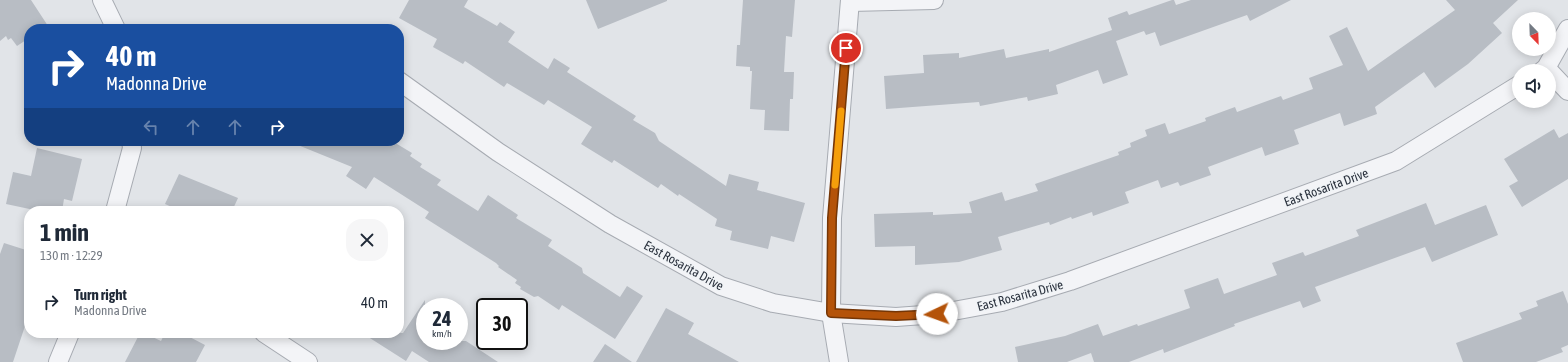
<!DOCTYPE html>
<meta charset="utf-8">
<style>
:root{--surface:#fff;--page:#f6f6f7;--text:#1f2937;--muted:#747a83}
body{margin:0;font-family:"Asap Condensed",sans-serif;background:var(--page);color:var(--text);height:100vh;display:flex;flex-direction:column;font-size:15px;white-space:nowrap}
*{box-sizing:border-box;margin:0}
p{font-size:13px;color:var(--muted)}
.icon{flex:none;width:22px;height:22px;fill:none;stroke:currentColor;stroke-width:2;stroke-linecap:round;stroke-linejoin:round}
.map{position:relative;flex:1;overflow:hidden}
.sheet{position:absolute;left:24px;top:206px;width:380px;height:132px;display:flex;flex-direction:column;background:var(--surface);border-radius:16px;box-shadow:0 2px 10px #0003}
.sheet>*{flex:none}
.banner{position:absolute;left:24px;top:24px;width:380px;height:122px;border-radius:16px;box-shadow:0 2px 10px #0003;background:#1a4fa0;color:#fff;overflow:hidden}
.needle{width:26px;rotate:157deg}
.buttons{position:absolute;left:1512px;top:12px;display:grid;gap:8px}
.buttons a{display:grid;place-items:center;width:44px;height:44px;border-radius:50%;background:var(--surface);box-shadow:0 2px 10px #0003;font-size:20px}
.speed{position:absolute;left:416px;top:298px;display:flex;gap:8px;font-size:20px;font-weight:700;text-align:center}
.speed>*{display:grid;place-content:center;width:52px;height:52px;border-radius:50%;background:var(--surface);box-shadow:0 2px 10px #0003;line-height:1}
.speed small{font-size:10px;font-weight:400}
.speed .limit{border:2px solid #111;border-radius:6px;background:#fff;color:#111}
.pin{position:absolute;display:grid;place-items:center;width:34px;height:34px;color:#fff;margin:-17px;border:2px solid #fff;border-radius:50%;box-shadow:0 1px 4px #0007}
.me{position:absolute;width:44px;margin:-22px;rotate:267deg;stroke-linejoin:round;filter:drop-shadow(0 0 3px #0008)}
.turn{display:flex;align-items:center;gap:14px;height:84px;padding:0 16px;font-size:18px}
.turn .icon{width:52px;height:52px;stroke-width:2.5}
.turn b{display:block;font-size:28px;line-height:34px}
.lanes{display:flex;align-items:center;height:38px;padding:0 16px;background:#0003;justify-content:center;gap:20px;direction:ltr}
.lanes .off{opacity:.35}
.round{display:grid;place-items:center;flex:none;width:42px;height:42px;border-radius:16px;background:var(--page)}
.summary{display:flex;align-items:center;justify-content:space-between;height:68px;padding:0 16px}
h1{font-size:24px;font-weight:700;line-height:30px}
ul{padding:0;list-style:none}
li{display:flex;align-items:center;gap:12px;height:56px;padding:0 16px}
li div{flex:1}
li b{display:block;font-size:15px}
li em{font-style:normal}
.map>svg:first-child{display:block}
.building{fill:#b8bdc4}
.lines{fill:none;stroke-linecap:round;stroke-linejoin:round}
.minor-casing{stroke:#a7abb2;stroke-width:20}
.minor{stroke:#f3f4f7;stroke-width:18}
.route-casing{stroke:#753606;stroke-width:10}
.route{stroke:#b45309;stroke-width:7}
.slow{stroke:#f59e0b;stroke-width:7}
.labels{text-anchor:middle;stroke-width:3;stroke-linejoin:round;paint-order:stroke}
.street-label{font-size:13px;fill:#2b323e;stroke:#f0f3f6}
</style>
<div class="map">
<svg width="1568" height="362" viewBox="0 0 1568 362">
<rect width="100%" height="100%" fill="#e1e4e8"/>
<g class="building">
<polygon points="0,0 31,0 50,29 29,29 29,38 17,46 11,38 8,40 6,36 0,41"/>
<polygon points="409,0 468,0 464,7 497,26 500,22 515,32 508,42 548,69 554,58 570,68 567,72 636,116 633,120 655,133 659,141 726,186 729,174 759,182 757,190 805,203 794,242 771,236 768,249 730,240 732,231 715,226 717,219 679,194 678,196 661,184 658,188 614,160 612,163 581,144 592,127 548,100 544,105 507,83 504,87 465,61 463,64 433,47 437,39 399,18"/>
<polygon points="586,0 667,0 667,1 598,29"/>
<polygon points="743,0 795,0 792,37 786,36 784,72 794,72 793,99 790,99 789,131 764,130 765,110 750,109 752,71 750,71 750,67 736,66 737,45 740,45"/>
<polygon points="1172,0 1174,0 1176,5 1191,0 1291,0 1250,21 1247,15 1160,46 1155,32 1146,35 1144,31 1116,41 1128,75 1103,84 1098,70 1056,85 1058,94 1028,101 1027,97 980,106 979,102 886,109 884,76 924,73 923,55 959,53 959,58 1004,49 1006,58 1049,49 1049,52 1112,30 1108,18 1127,11 1129,15"/>
<polygon points="1446,0 1518,0 1493,23 1502,33 1468,64 1435,88 1424,72 1375,107 1377,114 1344,126 1340,113 1294,130 1299,144 1265,156 1262,147 1208,167 1211,175 1180,186 1178,182 1161,188 1158,180 1125,192 1129,203 1093,216 1092,212 1072,219 1071,217 1050,225 1049,222 998,237 1002,250 959,262 915,265 915,246 875,247 874,214 933,212 933,215 972,213 969,202 1002,192 1005,201 1038,191 1035,184 1119,155 1118,152 1131,147 1130,143 1147,136 1145,130 1165,123 1169,134 1206,121 1205,118 1235,107 1237,112 1281,96 1283,100 1313,89 1309,78 1343,65 1329,36 1347,27 1368,71 1455,10"/>
<polygon points="1554,129 1559,138 1568,133 1568,179 1522,207 1509,186 1518,181 1504,159"/>
<polygon points="288,141 392,141 412,153 410,156 422,164 420,167 441,180 437,185 478,211 488,195 518,215 516,218 552,240 548,246 582,268 583,273 620,297 627,286 643,296 615,339 562,305 559,310 538,296 534,297 520,289 521,287 515,283 517,280 498,267 499,266 496,263 425,218 429,212 374,177 366,189 346,176 352,167"/>
<polygon points="37,148 82,159 72,201 64,199 62,211 39,211 6,204 13,172 31,176"/>
<polygon points="179,174 238,198 232,211 181,211 165,204"/>
<polygon points="1426,203 1435,225 1486,205 1498,235 1432,262 1425,247 1315,287 1321,301 1303,308 1300,301 1234,324 1235,326 1164,353 1163,349 1129,362 1094,362 1091,353 1067,362 1018,362 1015,347 1065,336 1098,324 1103,336 1137,324 1138,326 1190,308 1184,290 1218,278 1224,294 1277,275 1272,263 1303,252 1305,256 1359,236 1356,230"/>
<polygon points="4,243 29,251 29,314 13,362 0,362 0,254"/>
<polygon points="1563,291 1568,304 1568,345 1561,348 1563,352 1536,362 1463,362 1456,343 1522,319 1519,313 1538,306 1536,301"/>
<polygon points="425,300 425,341 466,341 498,362 429,362 412,351 406,361 362,333 403,333"/>
<polygon points="666,308 694,323 688,334 739,362 636,362"/>
<polygon points="140,333 144,333 161,341 165,333 182,333 205,345 196,362 125,362"/>
<polygon points="605,344 632,362 593,362"/>
</g>
<g class="lines">
<defs>
<g id="minor">
<polyline points="102,0 116,29"/>
<polyline points="850,2 934,0"/>
<polyline points="1542,71 1546,68 1568,29"/>
<polyline points="1549,71 1568,91"/>
<polyline points="399,81 498,152 610,224 721,286 773,303 831,313 896,317 937,314 1002,302 1070,281 1396,161 1519,85"/>
<polyline points="115,211 132,148 131,141"/>
<polyline points="264,333 308,362"/>
<polyline points="58,362 70,333"/>
<polyline points="839,362 831,313 832,218 850,0"/>
</g>
</defs>
<use href="#minor" class="minor-casing"/>
<use href="#minor" class="minor"/>
</g>
<g class="lines">
<defs>
<polyline id="route" points="846,48 832,218 831,313 896,316 937,314"/>
</defs>
<use href="#route" class="route-casing"/>
<use href="#route" class="route"/>
<polyline class="slow" points="835,185 841,111"/>
</g>
<g class="labels">
<g class="street-label">
<text transform="translate(1326 187) rotate(-20)" y="5">East Rosarita Drive</text>
<text transform="translate(684 265) rotate(29)" y="5">East Rosarita Drive</text>
<text transform="translate(1020 295) rotate(-15)" y="5">East Rosarita Drive</text>
</g>
</g>
</svg>
<div class="buttons">
<a><svg class="needle" viewBox="-14 -14 28 28"><path d="M0-13l5 13h-10z" fill="#e53935"/><path d="M0 13l5-13h-10z" fill="#747a83"/></svg></a>
<a><svg class="icon" aria-label="sound" viewBox="0 0 24 24"><path d="M4 9h4l5-4v14l-5-4H4zM17 9q2 3 0 6"/></svg></a>
</div>
<div class="speed"><div>24<small>km/h</small></div><div class="limit">30</div></div>
<div class="pin" style="left:846px;top:48px;background:#d93025"><svg class="icon" aria-label="arrive" viewBox="0 0 24 24"><path d="M6 21V4h12l-3 4 3 4H6"/></svg></div>
<svg class="me" style="left:937px;top:314px" viewBox="-20 -20 40 40"><circle r="19" fill="#fff"/><path d="M0-13L10 11 0 6-10 11z" fill="#b45309"/></svg>
<div class="banner">
<div class="turn"><svg class="icon" aria-label="right" viewBox="0 0 24 24"><path d="M7 20v-9h11M14 6l5 5-5 5"/></svg><div><b>40 m</b>Madonna Drive</div></div>
<div class="lanes"><svg class="icon off" aria-label="left" viewBox="0 0 24 24"><path d="M17 20v-9H6M10 6l-5 5 5 5"/></svg><svg class="icon off" aria-label="ahead" viewBox="0 0 24 24"><path d="M12 20V5M6 11l6-6 6 6"/></svg><svg class="icon off" aria-label="ahead" viewBox="0 0 24 24"><path d="M12 20V5M6 11l6-6 6 6"/></svg><svg class="icon" aria-label="right" viewBox="0 0 24 24"><path d="M7 20v-9h11M14 6l5 5-5 5"/></svg></div>
</div>
<section class="sheet">
<div class="summary"><div><h1>1 min</h1><p>130 m · 12:29</p></div><a class="round"><svg class="icon" aria-label="close" viewBox="0 0 24 24"><path d="M6 6l12 12M18 6L6 18"/></svg></a></div>
<ul>
<li><svg class="icon" aria-label="right" viewBox="0 0 24 24"><path d="M7 20v-9h11M14 6l5 5-5 5"/></svg><div><b>Turn right</b><p>Madonna Drive</p></div><em>40 m</em></li>
</ul>
</section>
</div>
